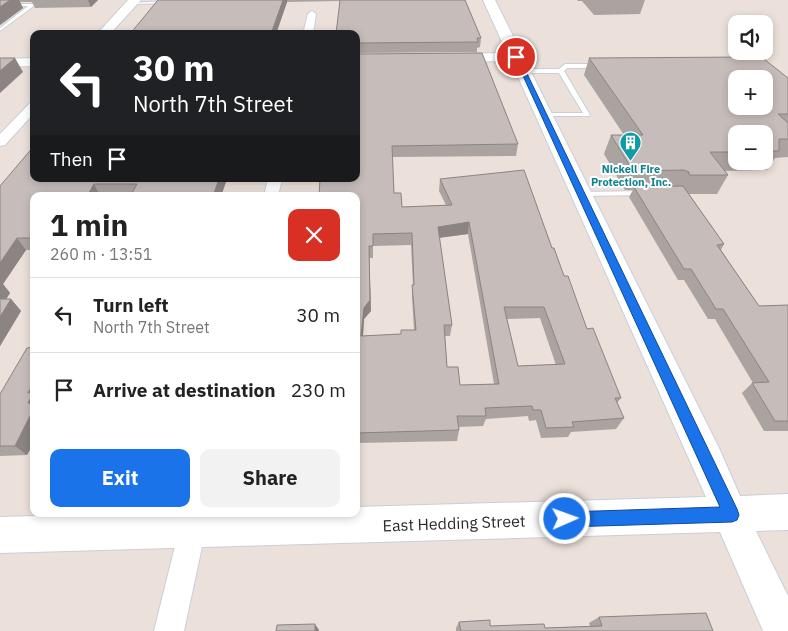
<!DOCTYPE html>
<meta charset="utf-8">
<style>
:root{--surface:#fff;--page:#f2f2f2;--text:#222;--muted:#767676;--line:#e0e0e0;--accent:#1a73e8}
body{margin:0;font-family:"IBM Plex Sans",sans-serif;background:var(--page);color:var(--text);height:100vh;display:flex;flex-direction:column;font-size:19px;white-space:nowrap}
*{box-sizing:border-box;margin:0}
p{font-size:16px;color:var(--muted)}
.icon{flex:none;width:28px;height:28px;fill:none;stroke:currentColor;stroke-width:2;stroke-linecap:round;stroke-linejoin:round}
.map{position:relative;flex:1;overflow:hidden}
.drawer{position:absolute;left:30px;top:192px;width:330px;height:325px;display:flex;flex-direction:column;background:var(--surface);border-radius:10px;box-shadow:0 2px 8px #0003}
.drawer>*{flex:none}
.guide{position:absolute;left:30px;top:30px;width:330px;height:152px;border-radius:10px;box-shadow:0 2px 8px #0003;background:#202124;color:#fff;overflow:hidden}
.controls{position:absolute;left:728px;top:15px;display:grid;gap:10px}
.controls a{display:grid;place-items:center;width:45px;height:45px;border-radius:10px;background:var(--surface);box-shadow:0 2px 8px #0003;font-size:25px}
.pin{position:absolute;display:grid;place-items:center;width:42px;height:42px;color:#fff;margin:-21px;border:2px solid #fff;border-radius:50%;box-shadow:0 1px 5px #0007}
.me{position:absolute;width:55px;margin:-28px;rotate:88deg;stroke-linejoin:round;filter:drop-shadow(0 0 4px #0008)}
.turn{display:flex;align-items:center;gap:18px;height:105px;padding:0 20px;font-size:22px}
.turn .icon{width:65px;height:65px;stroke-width:2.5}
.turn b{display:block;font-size:35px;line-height:42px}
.then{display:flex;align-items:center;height:48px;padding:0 20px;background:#0003;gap:10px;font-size:19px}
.round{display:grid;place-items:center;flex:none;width:52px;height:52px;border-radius:10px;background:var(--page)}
.overview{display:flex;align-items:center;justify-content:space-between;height:85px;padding:0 20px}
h1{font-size:30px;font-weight:700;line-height:38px}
.action{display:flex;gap:10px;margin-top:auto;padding:10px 20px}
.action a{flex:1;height:58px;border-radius:10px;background:var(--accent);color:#fff;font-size:20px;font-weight:700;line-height:58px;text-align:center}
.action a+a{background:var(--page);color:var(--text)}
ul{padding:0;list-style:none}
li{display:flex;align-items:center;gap:15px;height:75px;padding:0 20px;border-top:1px solid var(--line)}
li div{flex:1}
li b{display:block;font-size:19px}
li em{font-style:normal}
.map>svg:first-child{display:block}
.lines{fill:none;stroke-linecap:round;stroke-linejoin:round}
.lane-casing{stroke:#c8cfda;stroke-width:2}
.street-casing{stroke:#c8cfda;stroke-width:2}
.secondary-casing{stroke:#c8cfda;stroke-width:2}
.lane{fill:#fff;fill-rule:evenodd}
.street{fill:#fff;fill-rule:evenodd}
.secondary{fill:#fff;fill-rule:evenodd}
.wall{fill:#aaa3a0;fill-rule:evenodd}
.shaded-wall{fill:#8b8482}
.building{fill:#c6bdba;stroke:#8b8482;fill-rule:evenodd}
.route{fill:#1a73e8;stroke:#114b97}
.labels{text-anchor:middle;stroke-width:4;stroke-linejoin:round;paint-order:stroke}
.far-culture-label{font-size:11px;font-weight:bold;fill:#0d838f;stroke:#fff}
.near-street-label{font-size:16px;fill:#282828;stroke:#fff}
</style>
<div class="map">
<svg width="788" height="631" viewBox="0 0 788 631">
<rect width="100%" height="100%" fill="#ebe0da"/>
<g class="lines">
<defs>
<g id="lane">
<polygon points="169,1 171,3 132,4 130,3"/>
<polygon points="0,4 33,4 35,5 0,31 0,28 28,6 0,6"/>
<polygon points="565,64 599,64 602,66 599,68 567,68 564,71 590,115 589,116 541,116 541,114 543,113 583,113 559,73 522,73 519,71 522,69 559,69"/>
<polygon points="645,191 649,193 648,195 581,196 577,194 581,192"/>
</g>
<g id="street">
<polygon points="312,11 316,14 313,34 303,34 308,14"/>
<polygon points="30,103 34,103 34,113 5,145 0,146 0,134"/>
<polygon points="268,179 282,179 278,196 264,196"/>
<polygon points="183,514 209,514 184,631 154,631"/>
</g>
<g id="secondary">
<polygon points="128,0 141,0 110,34 97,34"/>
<polygon points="483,0 495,0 719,448 740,496 788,494 788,530 756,531 788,596 788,631 763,631 720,532 0,553 0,517 107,514 356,514 356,507 706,497 511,61 449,62 444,61 442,58 444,55 449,54 507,53"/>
<polygon points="34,58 34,66 0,67 0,59"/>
</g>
</defs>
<use href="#lane" class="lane-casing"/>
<use href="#street" class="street-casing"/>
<use href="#secondary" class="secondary-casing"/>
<use href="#lane" class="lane"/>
<use href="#street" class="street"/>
<use href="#secondary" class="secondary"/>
</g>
<g class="wall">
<polygon points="0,0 98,0 91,7 35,8 32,2 20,2 23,8 0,25"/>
<polygon points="158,0 465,0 481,38 480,47 477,48 477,52 356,53 356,34 340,1 287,2 276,34 130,34"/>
<polygon points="577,0 645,0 640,14 594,15 582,1 578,1"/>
<path d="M356 54 518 144 516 156 392 157 394 193 402 207 446 205 439 191 440 179 552 248 587 329 621 398 617 403 624 418 616 429 571 432 568 437 541 438 536 420 529 421 528 416 486 419 483 426 458 427 459 430 457 441 356 443V196L320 183 319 179H356ZM468 234 494 384 460 385 447 367 445 336H450L452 325 439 238ZM411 245 413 285H412V297L414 330 401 334 363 336 364 319 371 311 369 258H373V246ZM540 318 556 365 518 366 507 319Z"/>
<path d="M589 58 751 59 788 78V157L775 158 767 170 725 171 728 175 717 194H689L724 244 721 250 759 306 788 305V431H764L742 393 752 383H753L715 319H708L684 280H678L629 197 633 190H625L604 154 611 135H624L584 75ZM736 134H764V161H736Z"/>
<polygon points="34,179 227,179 221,196 34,196 34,250 26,250 3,284 10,293 6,299 11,299 21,311 0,346 0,186"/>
<polygon points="34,347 34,442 27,455 0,456 0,394"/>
<polygon points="599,617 713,631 456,631 456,628 459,622 490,626 545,628 590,626 589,623"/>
</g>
<g class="shaded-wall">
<polygon points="10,0 19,0 23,8 0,25 0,7"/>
<polygon points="88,0 98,0 91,7"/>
<polygon points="283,0 287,0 287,2 276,34 271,34"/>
<polygon points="15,58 23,72 0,93 0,71"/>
<polygon points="219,179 227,179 221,196 213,196"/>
<polygon points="94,184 100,196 87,196"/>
<polygon points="469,222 468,234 437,238 438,227"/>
<polygon points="17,238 26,250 3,284 10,293 0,309 0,263"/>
<polygon points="369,246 371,311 364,319 362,347 361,336"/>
<polygon points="11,299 21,311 0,346 0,317"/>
<polygon points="34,382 34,442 27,455 15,446 28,403 28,393"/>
<polygon points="315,624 319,630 319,631 315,631"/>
</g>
<g class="building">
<polygon points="0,0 10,0 0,7"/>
<polygon points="158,0 283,0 271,34 130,34"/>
<polygon points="340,0 465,0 481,38 477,38 478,42 356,43 356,34 336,34"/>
<path d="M482 53 518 144 392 146 394 193H401L402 207 452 205 440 179 524 170 552 248H554L564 276H568L587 329 593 328 621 398H615L624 418 572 422 574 427 546 428 541 410H533L532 406 485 408 486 416H457L459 430 356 433V196H319L320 179H356V54ZM469 222 499 384 460 385 458 367H447L444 325H452L438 227ZM412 233 414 285H412L416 330H401V334L361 336 364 308 370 300 369 246H373V234ZM504 307H544L565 364 518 366Z"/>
<path d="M748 57 751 59H764L788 78V114H778L788 123V139H779V151H764V134H736V152H710L728 175H689V172L684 170 633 171 611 135H643L589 58ZM736 79H764V106H736Z"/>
<polygon points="0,58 15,58 0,71"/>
<polygon points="34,146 34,179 219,179 213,196 157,196 158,194 131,195 137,184 94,184 87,196 34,196 34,238 17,238 0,263 0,186"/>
<polygon points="683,186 724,244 717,245 759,306 788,305 788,421 775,421 752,383 769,382 723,309 716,309 691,269 684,269 634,187"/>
<polygon points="0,299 11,299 0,317"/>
<polygon points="34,347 34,382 28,393 34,392 28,403 34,403 34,408 15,446 0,446 0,394 27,348"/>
<polygon points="706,613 713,631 461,631 459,622 490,620 490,626 544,624 545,628 602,626 599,617"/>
<polygon points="315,624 315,631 276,631 277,625"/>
</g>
<polygon class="route" points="514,56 519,57 737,509 739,515 737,520 732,522 565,527 559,525 557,519 559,514 565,512 720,507"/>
<defs>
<symbol id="building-pin" viewBox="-11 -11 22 30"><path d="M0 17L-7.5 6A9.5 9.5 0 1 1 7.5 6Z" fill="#0f9aa8" stroke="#fff"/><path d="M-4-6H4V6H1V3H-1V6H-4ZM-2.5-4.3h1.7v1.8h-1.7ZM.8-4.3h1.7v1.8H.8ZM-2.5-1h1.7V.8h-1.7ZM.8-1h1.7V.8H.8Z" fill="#fff"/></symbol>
</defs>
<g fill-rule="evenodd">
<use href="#building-pin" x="618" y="130" width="25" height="34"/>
</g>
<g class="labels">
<g class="far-culture-label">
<text x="631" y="173">Nickell Fire<tspan x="631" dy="13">Protection, Inc.</tspan></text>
</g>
<g class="near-street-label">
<text transform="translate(454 523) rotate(-2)" y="6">East Hedding Street</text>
</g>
</g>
</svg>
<div class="controls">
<a><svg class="icon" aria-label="sound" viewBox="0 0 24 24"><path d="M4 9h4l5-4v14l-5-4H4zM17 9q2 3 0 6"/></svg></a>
<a>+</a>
<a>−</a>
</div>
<div class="pin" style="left:516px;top:57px;background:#d93025"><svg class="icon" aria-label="arrive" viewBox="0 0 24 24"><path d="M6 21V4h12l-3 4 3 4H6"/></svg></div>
<svg class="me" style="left:565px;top:519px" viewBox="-20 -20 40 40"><circle r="17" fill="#1a73e8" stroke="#fff" stroke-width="3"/><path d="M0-11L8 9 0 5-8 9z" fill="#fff"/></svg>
<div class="guide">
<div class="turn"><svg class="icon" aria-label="left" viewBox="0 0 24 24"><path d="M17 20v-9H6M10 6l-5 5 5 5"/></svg><div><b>30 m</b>North 7th Street</div></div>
<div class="then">Then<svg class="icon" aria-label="arrive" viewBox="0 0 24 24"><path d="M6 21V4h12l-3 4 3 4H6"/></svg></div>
</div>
<section class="drawer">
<div class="overview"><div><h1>1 min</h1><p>260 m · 13:51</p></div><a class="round" style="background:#d93025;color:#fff"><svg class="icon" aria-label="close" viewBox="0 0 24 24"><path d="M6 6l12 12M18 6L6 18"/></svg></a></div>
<ul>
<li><svg class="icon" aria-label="left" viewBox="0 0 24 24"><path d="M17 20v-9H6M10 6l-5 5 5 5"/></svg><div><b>Turn left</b><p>North 7th Street</p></div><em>30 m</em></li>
<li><svg class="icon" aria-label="arrive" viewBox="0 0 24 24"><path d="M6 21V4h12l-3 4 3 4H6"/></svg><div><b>Arrive at destination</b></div><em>230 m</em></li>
</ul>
<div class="action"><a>Exit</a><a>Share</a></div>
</section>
</div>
